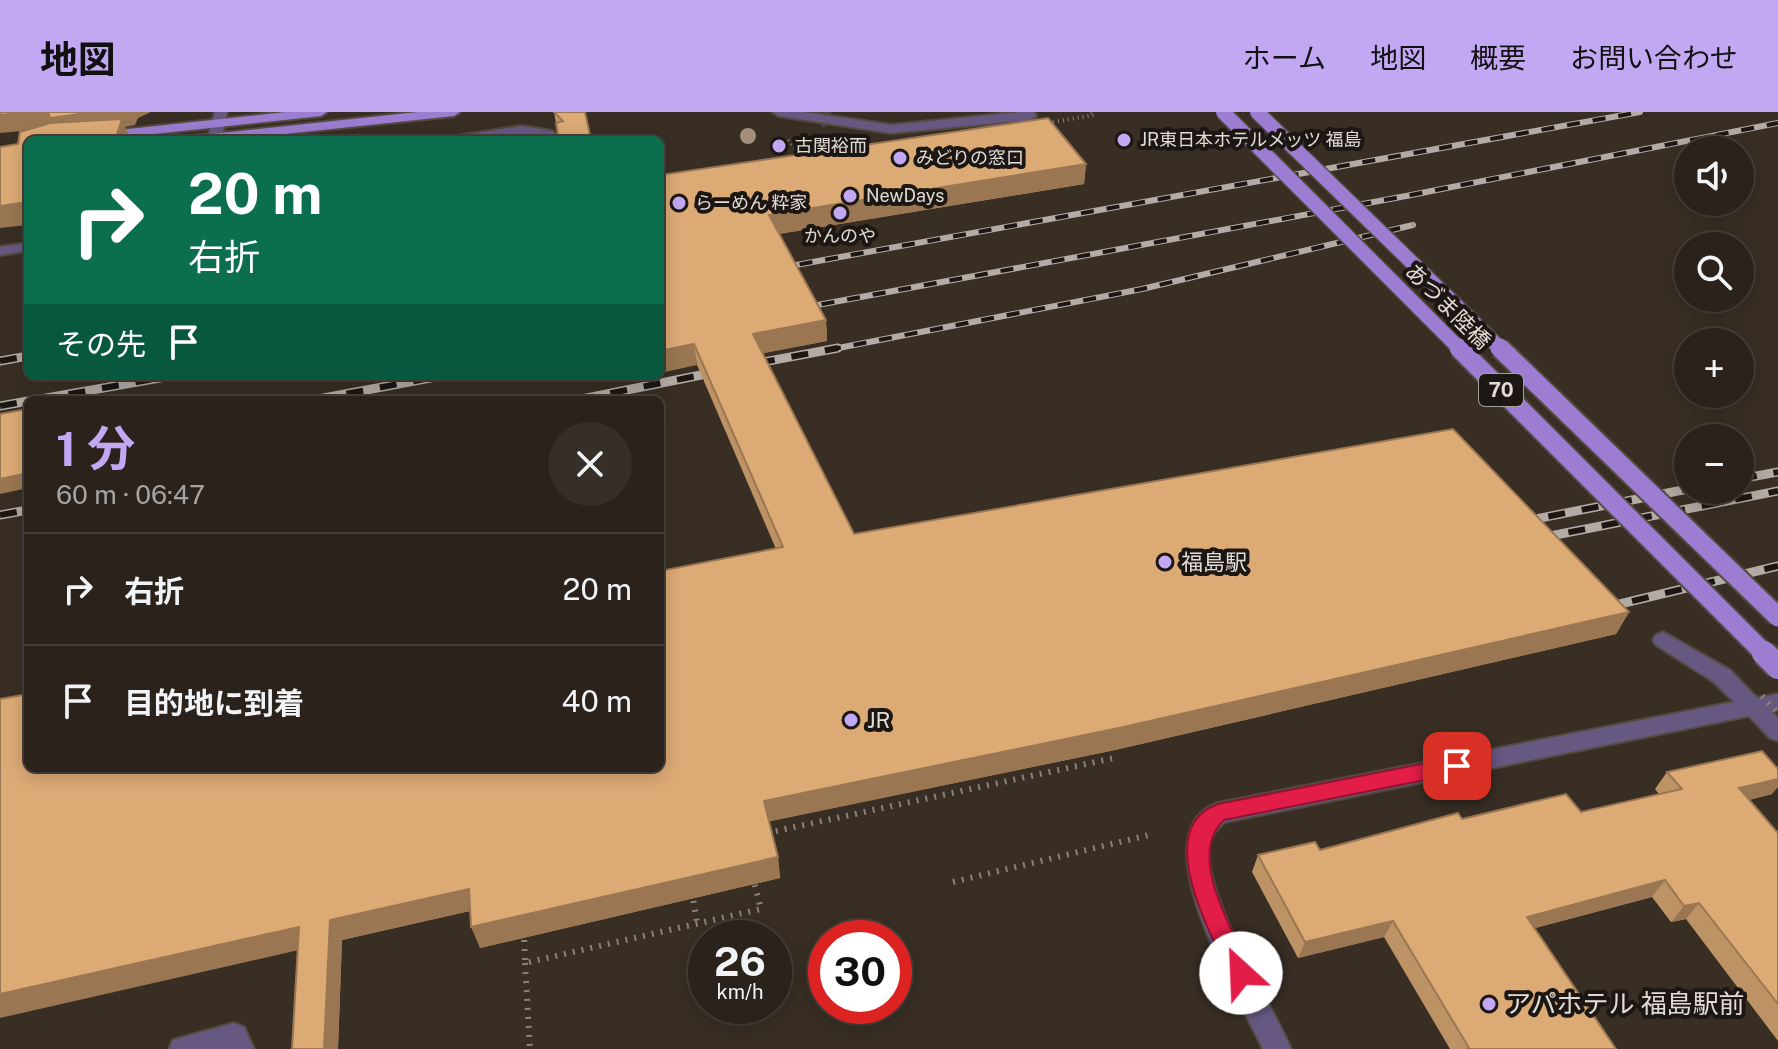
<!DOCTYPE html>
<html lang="ja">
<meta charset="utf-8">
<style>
:root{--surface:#2a221b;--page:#362f28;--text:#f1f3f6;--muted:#a5a4a3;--line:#463f3a;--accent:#c2a8f2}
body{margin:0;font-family:"Public Sans","Noto Sans JP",sans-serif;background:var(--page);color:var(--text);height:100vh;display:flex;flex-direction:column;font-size:30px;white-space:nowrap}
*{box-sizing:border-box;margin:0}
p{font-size:26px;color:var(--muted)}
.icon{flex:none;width:44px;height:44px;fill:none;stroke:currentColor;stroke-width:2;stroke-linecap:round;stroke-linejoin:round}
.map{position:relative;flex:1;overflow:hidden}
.panel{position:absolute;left:24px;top:284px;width:640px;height:376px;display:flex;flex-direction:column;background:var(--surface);border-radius:12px;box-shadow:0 4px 20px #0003,0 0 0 2px var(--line)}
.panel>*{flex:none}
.guide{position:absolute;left:24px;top:24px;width:640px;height:244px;border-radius:12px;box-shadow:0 4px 20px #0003,0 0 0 2px var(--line);background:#0b6e4f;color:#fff;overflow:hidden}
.buttons{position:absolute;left:1674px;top:24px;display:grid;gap:16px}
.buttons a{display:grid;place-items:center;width:80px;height:80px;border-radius:50%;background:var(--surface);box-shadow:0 4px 20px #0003,0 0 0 2px var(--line);font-size:40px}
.speed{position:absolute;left:688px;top:808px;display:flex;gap:16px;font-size:40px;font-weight:700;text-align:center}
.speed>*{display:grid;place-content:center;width:104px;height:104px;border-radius:50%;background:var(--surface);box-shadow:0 4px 20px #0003,0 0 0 2px var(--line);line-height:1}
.speed small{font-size:20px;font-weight:400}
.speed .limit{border:12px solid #d22;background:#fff;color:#111}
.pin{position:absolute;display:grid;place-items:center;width:68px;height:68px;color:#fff;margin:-34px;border-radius:16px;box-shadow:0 4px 12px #0006}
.me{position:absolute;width:88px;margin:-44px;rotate:335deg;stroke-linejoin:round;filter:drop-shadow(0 0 6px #0008)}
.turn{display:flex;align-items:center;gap:28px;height:168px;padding:0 32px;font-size:36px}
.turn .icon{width:104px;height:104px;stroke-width:2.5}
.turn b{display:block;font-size:56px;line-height:68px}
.then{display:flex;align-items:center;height:76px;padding:0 32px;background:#0003;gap:16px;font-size:30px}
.round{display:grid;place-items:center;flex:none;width:84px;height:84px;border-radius:42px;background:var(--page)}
.headline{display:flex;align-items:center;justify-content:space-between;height:136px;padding:0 32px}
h1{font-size:48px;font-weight:700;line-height:60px;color:var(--accent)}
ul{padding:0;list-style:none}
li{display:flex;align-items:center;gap:24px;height:112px;padding:0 32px;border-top:2px solid var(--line)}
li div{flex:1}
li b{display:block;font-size:30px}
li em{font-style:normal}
header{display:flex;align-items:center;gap:48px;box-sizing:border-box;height:112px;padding:0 40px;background:var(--accent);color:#111}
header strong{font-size:38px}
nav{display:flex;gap:44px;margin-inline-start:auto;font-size:28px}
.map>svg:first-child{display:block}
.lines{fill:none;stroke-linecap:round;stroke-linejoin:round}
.minor-tunnel{stroke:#52483f;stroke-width:14;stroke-dasharray:14 7;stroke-linecap:butt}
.minor-casing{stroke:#534a40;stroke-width:4}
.major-casing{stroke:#534a40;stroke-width:4}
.path-far1{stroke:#8a8179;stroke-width:4;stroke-dasharray:1 4;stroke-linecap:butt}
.path{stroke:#8a8179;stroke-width:6;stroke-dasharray:2 7;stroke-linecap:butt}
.minor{fill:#675882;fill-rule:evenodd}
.major{fill:#9c7dd2;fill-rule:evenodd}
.rail-far1-casing{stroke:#b3aba4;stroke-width:6}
.rail-casing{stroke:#b3aba4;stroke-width:9}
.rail-far1{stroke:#1c1713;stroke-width:4;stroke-dasharray:13;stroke-linecap:butt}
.rail{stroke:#1c1713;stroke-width:6;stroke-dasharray:17;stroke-linecap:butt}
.major-bridge-far2-casing{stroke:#534a40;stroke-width:17;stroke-linecap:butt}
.major-bridge-far1-casing{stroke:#534a40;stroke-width:23;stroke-linecap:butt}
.major-bridge-casing{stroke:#534a40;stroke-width:28;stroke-linecap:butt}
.path-bridge{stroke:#8a8179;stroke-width:6;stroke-dasharray:2 7;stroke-linecap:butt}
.major-bridge-far2{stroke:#9c7dd2;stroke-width:14}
.major-bridge-far1{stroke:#9c7dd2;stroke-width:19}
.major-bridge{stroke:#9c7dd2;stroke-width:24}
.tree{fill:#a38f7b}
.wall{fill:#bd9265}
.shaded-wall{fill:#9a7752}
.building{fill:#dcaa75;stroke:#9a7752;stroke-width:2}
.route{fill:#e11d48;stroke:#92132f;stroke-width:2}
.poi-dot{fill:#c2a8f2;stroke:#1c1713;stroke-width:3}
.labels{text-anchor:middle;stroke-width:8;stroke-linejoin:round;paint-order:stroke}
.far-poi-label{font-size:18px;fill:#e2dbd5;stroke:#1c1713;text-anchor:start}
.shield{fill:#1c1713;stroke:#a7a09b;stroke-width:2}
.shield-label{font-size:20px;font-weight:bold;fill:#e2dbd5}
.street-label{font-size:22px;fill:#e2dbd5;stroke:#1c1713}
.poi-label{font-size:22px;fill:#e2dbd5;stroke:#1c1713;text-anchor:start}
.near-poi-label{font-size:26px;fill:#e2dbd5;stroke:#1c1713;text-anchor:start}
</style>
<header>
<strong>地図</strong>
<nav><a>ホーム</a><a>地図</a><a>概要</a><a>お問い合わせ</a></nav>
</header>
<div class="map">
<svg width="1778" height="937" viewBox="0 0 1778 937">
<rect width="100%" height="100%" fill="#382e24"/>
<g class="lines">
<polyline class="minor-tunnel" points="823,0 832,19"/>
<defs>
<g id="minor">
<polygon points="215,0 227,0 221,28 207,28"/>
<polygon points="773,0 804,0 891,13 1021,0 1034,0 1036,4 1030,8 891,21 779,4"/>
<polygon points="522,14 552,19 564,28 522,22 450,28 457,24"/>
<polygon points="28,131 28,139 0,143 0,135"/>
<path d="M1663 520 1730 558 1757 586 1778 582V598L1772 600 1778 606V629L1770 626 1749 604 1225 710C1219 715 1212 721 1210 729 1198 777 1271 890 1291 937H1263C1241 890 1136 719 1218 691L1734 590 1714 570 1656 533 1653 528 1656 523Z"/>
<polygon points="234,911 244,915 254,937 169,937 173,928"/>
</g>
<g id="major">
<polygon points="286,0 327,0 321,4 99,28 56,28 63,24"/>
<polygon points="418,0 460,0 454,4 229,28 185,28 192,24"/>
</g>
</defs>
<use href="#minor" class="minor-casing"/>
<use href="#major" class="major-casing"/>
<g class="path-far1">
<polyline points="1053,10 1094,3 1091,0"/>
<polyline points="788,28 802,44"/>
</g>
<g class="path">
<polyline points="767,721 1114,646"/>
<polyline points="953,770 1149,723"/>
<polyline points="692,780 697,811"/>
<polyline points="524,819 525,851 761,797 753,766"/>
<polyline points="525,851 530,937"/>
</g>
<use href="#minor" class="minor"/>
<use href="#major" class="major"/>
<defs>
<g id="rail-far1">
<polyline points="774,157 1640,0"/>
<polyline points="796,197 1406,84 1778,11"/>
<polyline points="828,238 1142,177 1413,113"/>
</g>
<g id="rail">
<polyline points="0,249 28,244"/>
<polyline points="758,251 838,236"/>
<polyline points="35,288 171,264"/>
<polyline points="313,288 441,264"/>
<polyline points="577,288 701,263"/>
<polyline points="0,294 28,289"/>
<polyline points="1740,367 1778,360"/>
<polyline points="0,403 28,398"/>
<polyline points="1515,411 1688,377"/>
<polyline points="1535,427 1778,379"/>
<polyline points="1599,497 1778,454"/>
</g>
</defs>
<use href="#rail-far1" class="rail-far1-casing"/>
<use href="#rail" class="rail-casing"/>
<use href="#rail-far1" class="rail-far1"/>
<use href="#rail" class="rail"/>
<defs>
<g id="major-bridge-far2">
<polyline points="1223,0 1461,238"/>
<polyline points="1257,0 1502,238"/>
</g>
<g id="major-bridge-far1">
<polyline points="1459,236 1766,543"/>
<polyline points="1500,236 1778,505"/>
</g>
<polyline id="major-bridge" points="1764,541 1778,555"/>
</defs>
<use href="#major-bridge-far2" class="major-bridge-far2-casing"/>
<use href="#major-bridge-far1" class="major-bridge-far1-casing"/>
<use href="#major-bridge" class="major-bridge-casing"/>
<polyline class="path-bridge" points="1762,584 1778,601"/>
<use href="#major-bridge-far2" class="major-bridge-far2"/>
<use href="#major-bridge-far1" class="major-bridge-far1"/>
<use href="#major-bridge" class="major-bridge"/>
</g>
<circle class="tree" cx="748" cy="24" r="8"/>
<g class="wall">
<polygon points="554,0 591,28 559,28"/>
<polygon points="1086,52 1084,72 779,122 826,208 827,229 763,241 854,422 1629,500 1616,522 1115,638 769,709 778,745 780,766 480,836 470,799 342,828 338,937 292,937 298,838 776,437 697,253 660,63"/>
<polygon points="1667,660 1772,682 1749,688 1778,721 1778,929 1686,807 1671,810 1652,785 1535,816 1616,937 1450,937 1384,825 1298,846 1252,760 1258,743 1320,738 1462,707 1581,700 1659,682 1655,677"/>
</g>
<g class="shaded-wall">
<polygon points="31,0 151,0 138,6 135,13 125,15 131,28 115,28 54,16 0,21 0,3"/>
<polygon points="1086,52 1084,72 771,123 769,103"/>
<polygon points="28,90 28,113 0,116 0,94"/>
<polygon points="826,208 827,229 754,243 753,222"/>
<polygon points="694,232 697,253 660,261 660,239"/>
<polygon points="616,264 642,264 617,269"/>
<polygon points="28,361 28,376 0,382 0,367"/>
<polygon points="1629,500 1616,522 1115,638 767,710 764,689"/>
<polygon points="1778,667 1778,675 1772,682 1726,693 1739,676"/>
<polygon points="778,745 780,766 480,836 471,815"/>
<polygon points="1665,768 1652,785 1516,821 1527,805"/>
<polygon points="469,777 478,797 342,828 338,937 324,937 330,808"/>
<polygon points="1699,791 1686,807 1671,810 1684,794"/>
<polygon points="1393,809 1384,825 1298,846 1305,830"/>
<polygon points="299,815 312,835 0,906 0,882"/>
</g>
<g class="building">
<polygon points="0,0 31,0 0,3"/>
<polygon points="48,0 95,0 50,6"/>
<polygon points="554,0 585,0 591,28 559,28 556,11 563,9"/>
<polygon points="1048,6 1086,52 769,103 826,208 753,222 854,422 1453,317 1629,500 1119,616 764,689 778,745 471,815 469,777 330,808 324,937 292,937 299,815 0,882 0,587 28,582 28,656 660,656 660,459 783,435 694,232 660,239 660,63"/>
<polygon points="122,7 115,28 28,28 28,90 0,94 0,35 18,32 20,20 50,11"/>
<polygon points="28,297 28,361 0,367 0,302"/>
<polygon points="1762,639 1778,657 1778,667 1739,676 1778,721 1778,892 1699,791 1684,794 1665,768 1527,805 1616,937 1466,937 1469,936 1393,809 1305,830 1258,743 1315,730 1320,738 1458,701 1462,707 1566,682 1581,700 1682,677 1667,660"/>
</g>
<path class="route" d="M1457 645 1465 648 1468 654 1465 660 1224 708C1185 744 1235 822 1253 861L1250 869 1241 872 1233 869C1214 828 1149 716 1218 692Z"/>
<g class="poi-dot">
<circle cx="1124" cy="28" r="8"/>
<circle cx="779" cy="34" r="8"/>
<circle cx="900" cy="46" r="8"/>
<circle cx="850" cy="84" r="8"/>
<circle cx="679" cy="91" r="8"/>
<circle cx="840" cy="101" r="8"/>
<circle cx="1165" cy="450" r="8"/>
<circle cx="851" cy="608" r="8"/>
<circle cx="1489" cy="892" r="8"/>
</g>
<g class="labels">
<g class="far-poi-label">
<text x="1140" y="34">JR東日本ホテルメッツ 福島</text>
<text x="795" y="40">古関裕而</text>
<text x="916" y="52">みどりの窓口</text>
<text x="866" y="90">NewDays</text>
<text x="695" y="97">らーめん 粋家</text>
<text x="840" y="130" text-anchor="middle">かんのや</text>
</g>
<rect class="shield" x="1479" y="262" width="44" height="32" rx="6"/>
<g class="shield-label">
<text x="1501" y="285">70</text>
</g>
<g class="street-label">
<text transform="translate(1448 194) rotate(45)" y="8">あづま陸橋</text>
</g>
<g class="poi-label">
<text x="1181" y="458">福島駅</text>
<text x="867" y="616">JR</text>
</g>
<g class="near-poi-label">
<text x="1505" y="901">アパホテル 福島駅前</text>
</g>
</g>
</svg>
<div class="buttons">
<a><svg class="icon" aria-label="sound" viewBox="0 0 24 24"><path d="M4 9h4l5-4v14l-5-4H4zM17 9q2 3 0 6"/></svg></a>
<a><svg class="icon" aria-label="search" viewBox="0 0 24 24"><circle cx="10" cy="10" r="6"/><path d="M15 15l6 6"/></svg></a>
<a>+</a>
<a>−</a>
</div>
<div class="speed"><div>26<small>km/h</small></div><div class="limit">30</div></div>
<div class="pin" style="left:1457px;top:654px;background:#d93025"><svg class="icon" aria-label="arrive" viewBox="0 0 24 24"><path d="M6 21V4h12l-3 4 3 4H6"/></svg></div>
<svg class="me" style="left:1241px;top:861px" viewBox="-20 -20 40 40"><circle r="19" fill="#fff"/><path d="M0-13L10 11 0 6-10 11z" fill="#e11d48"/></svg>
<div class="guide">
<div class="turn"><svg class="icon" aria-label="right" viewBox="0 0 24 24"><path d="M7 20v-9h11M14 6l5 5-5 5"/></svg><div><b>20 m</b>右折</div></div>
<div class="then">その先<svg class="icon" aria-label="arrive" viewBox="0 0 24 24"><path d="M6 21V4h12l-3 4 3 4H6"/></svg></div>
</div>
<section class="panel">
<div class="headline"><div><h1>1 分</h1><p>60 m · 06:47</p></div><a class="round"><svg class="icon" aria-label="close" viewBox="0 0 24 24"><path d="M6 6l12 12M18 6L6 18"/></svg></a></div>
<ul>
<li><svg class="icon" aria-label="right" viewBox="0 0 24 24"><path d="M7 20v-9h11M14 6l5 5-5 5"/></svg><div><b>右折</b></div><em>20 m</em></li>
<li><svg class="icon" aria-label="arrive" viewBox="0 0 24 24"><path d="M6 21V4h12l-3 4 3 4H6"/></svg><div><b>目的地に到着</b></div><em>40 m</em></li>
</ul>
</section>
</div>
